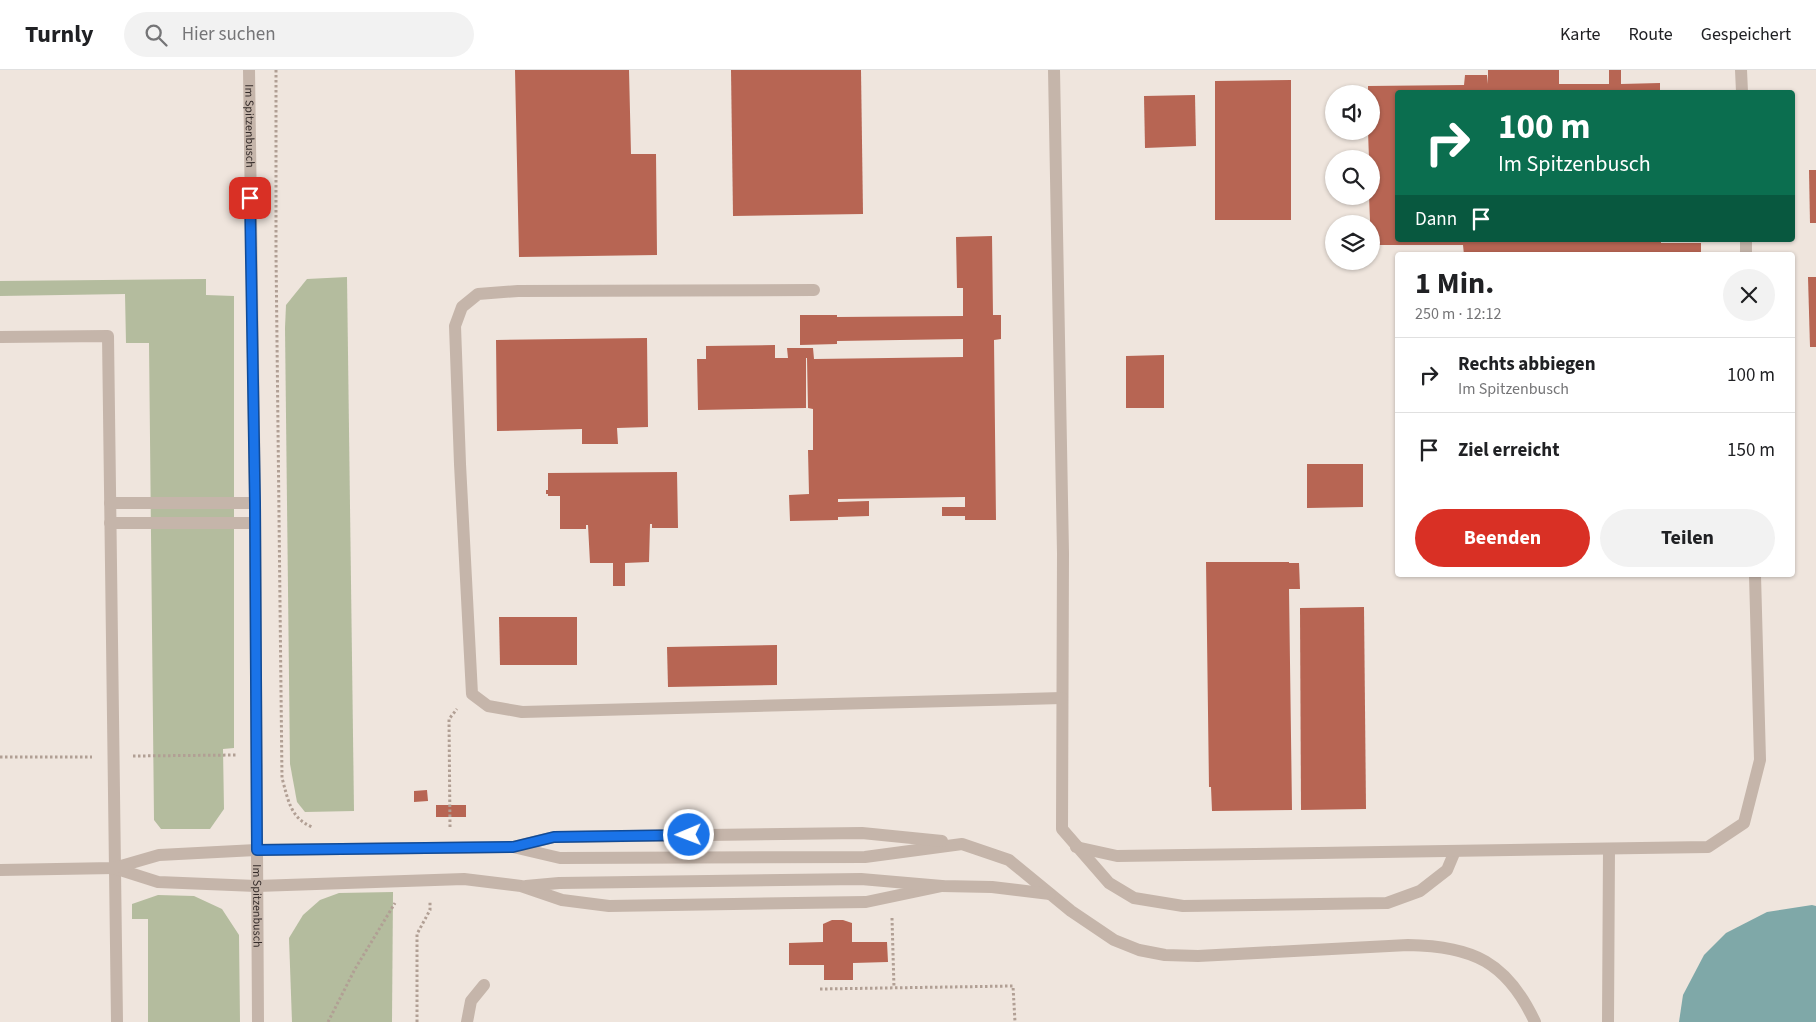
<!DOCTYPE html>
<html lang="de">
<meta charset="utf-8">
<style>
:root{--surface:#fff;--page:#f2f2f2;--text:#202124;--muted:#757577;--line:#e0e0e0;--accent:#d93025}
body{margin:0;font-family:"Source Sans 3",sans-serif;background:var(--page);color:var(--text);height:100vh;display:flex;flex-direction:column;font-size:19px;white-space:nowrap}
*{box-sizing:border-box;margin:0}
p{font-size:16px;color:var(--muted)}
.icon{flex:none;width:28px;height:28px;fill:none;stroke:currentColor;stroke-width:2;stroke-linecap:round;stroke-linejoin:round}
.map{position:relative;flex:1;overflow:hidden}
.sheet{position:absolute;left:1395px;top:182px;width:400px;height:325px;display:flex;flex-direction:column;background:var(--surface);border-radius:5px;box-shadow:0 1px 4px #0004}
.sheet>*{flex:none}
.banner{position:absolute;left:1395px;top:20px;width:400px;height:152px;border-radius:5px;box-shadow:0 1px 4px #0004;background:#0b6e4f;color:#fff;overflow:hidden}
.fabs{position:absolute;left:1325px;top:15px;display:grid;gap:10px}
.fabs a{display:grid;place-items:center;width:55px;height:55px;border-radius:50%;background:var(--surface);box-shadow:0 1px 4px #0004;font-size:25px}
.pin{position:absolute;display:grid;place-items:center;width:42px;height:42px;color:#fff;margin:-21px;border-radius:10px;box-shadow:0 2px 8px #0006}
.me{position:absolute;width:55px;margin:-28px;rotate:269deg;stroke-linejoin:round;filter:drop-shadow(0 0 4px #0008)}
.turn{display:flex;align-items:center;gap:18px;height:105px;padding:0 20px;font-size:22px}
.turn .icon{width:65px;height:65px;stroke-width:2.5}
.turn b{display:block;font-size:35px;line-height:42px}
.then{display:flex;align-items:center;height:48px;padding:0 20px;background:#0003;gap:10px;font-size:19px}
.round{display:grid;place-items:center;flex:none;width:52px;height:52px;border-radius:26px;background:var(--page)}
.head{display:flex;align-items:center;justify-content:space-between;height:85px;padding:0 20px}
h1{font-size:30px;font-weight:700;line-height:38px}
.primary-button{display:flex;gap:10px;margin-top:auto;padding:10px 20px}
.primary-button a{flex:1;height:58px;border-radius:30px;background:var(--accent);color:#fff;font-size:20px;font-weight:700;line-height:58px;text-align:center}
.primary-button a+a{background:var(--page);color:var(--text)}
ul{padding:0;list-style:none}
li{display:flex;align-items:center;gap:15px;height:75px;padding:0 20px;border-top:1px solid var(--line)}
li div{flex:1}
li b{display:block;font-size:19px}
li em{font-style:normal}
header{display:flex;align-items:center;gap:30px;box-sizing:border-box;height:70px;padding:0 25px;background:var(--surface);border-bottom:1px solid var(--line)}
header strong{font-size:24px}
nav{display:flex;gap:28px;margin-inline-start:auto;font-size:18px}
.search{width:350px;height:45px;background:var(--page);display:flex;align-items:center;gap:12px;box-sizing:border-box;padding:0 18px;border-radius:28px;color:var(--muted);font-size:19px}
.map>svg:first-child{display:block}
.green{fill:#b4bc9e}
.water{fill:#7fa8a8}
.building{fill:#b76553}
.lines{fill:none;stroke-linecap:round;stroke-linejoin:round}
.path{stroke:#b19f94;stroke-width:3;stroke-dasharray:2.5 2.5;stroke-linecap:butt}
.minor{stroke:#c5b5aa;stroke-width:12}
.route-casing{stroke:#114b97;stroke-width:12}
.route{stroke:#1a73e8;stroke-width:9}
.labels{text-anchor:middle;stroke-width:4;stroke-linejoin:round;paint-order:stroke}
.street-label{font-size:12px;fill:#342b29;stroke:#f7efe8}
</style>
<header>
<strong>Turnly</strong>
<div class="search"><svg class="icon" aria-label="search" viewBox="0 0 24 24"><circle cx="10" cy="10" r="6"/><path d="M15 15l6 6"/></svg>Hier suchen</div>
<nav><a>Karte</a><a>Route</a><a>Gespeichert</a></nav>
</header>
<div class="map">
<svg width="1816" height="952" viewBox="0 0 1816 952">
<rect width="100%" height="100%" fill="#efe5dd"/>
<g class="green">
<polygon points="347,207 354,741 305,742 297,732 290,694 285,258 286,235 307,209"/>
<polygon points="206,209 206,225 234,226 234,678 223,679 224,739 210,759 161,759 154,750 149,273 126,273 125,224 0,226 0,211"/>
<polygon points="393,822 392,952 292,952 289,868 303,845 320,830 339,823"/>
<polygon points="158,825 194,826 222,839 239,865 240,952 148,952 148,849 132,849 132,834"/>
</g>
<polygon class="water" points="1812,835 1816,836 1816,952 1679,952 1683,925 1704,885 1726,863 1767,842"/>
<g class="building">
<polygon points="515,0 629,0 631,84 656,84 657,185 519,187"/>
<polygon points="731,0 861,0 863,144 733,146"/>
<polygon points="1488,0 1559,0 1559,14 1609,14 1609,0 1621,0 1621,14 1660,13 1660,22 1398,22 1398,170 1661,170 1661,173 1701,173 1701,185 1464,185 1463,175 1371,175 1369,126 1371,126 1371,89 1369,89 1368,61 1371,61 1371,24 1368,24 1368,16 1464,15 1465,5 1487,5 1488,14"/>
<polygon points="1291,10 1291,150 1215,150 1215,11"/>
<polygon points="1195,25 1196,76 1145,78 1144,26"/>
<polygon points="1809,100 1816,100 1816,153 1810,153"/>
<polygon points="992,166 993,245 1001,245 1001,269 994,270 996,450 965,450 965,446 942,446 942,437 965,437 965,427 838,429 838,432 869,431 869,446 838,447 838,450 790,451 789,425 809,424 808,380 813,380 813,339 808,338 807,288 806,288 806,338 698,340 697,289 706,289 706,276 775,275 775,288 788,288 787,278 813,278 814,289 963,287 963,269 837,271 837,274 800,275 800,245 837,245 837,247 963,246 963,218 957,218 956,167"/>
<polygon points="1808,207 1816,207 1816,277 1810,277"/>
<polygon points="647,268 648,357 617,358 618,374 582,374 582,359 497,361 496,270"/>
<polygon points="1164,285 1164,338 1126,338 1126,286"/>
<polygon points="1307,394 1363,394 1363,437 1307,438"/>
<polygon points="677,402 678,458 652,458 652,454 650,454 649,492 625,493 625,516 613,516 613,493 590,493 588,455 586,455 586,459 560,459 560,426 548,426 548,424 546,424 546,420 548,420 548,403"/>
<polygon points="1206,492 1289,492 1289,493 1299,493 1300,519 1289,519 1292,740 1212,741 1211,717 1209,717"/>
<polygon points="1364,537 1366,739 1301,740 1300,538"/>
<polygon points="499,547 577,547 577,595 500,595"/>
<polygon points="777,575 777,615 668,617 667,577"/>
<polygon points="427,720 428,731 414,732 414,721"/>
<rect x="436" y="735" width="30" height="12"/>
<polygon points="832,850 843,850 852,853 852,872 887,872 888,892 853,893 853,910 824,910 824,895 789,895 789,873 823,872 823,854"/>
</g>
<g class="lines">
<g class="path">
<path d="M276 0V183L282 708C288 729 290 748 312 757"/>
<polyline points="133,686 237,685"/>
<polyline points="0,687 92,687"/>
<polyline points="450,757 449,649 457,639"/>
<polyline points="892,848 894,918"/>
<polyline points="820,919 1013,916 1015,952"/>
<polyline points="328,952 355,899 395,833"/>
<polyline points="417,952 417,864 430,840 430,831"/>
</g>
<g class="minor">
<path id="s1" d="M249 0 255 433 258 952"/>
<polyline points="1054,0 1063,483 1062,759 1109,813 1134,828 1183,836 1387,833 1420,821 1447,800 1455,781"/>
<polyline points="1741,0 1742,22"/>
<polyline points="1746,170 1746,185"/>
<polyline points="814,220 518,221 478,224 462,237 455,256 460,394 472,624 488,636 522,642 1062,628"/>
<polyline points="0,267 108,266 117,952"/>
<polyline points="110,433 255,433"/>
<polyline points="110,453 255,453"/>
<path d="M513 777 560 788 865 787 962 774 1009 790 1071 841 1114 870 1139 880 1165 885 1198 886 1408 875C1473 876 1507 892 1535 952"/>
<polyline points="1076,777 1117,786 1708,777 1744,753 1760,690 1755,505"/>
<polyline points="114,798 158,812 257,816 464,809 521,816 562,830 609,836 866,832 942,816"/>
<polyline points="0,800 114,798 159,785 257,780 513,777 554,767 862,763 942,771"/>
<polyline points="526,816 559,813 861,809 942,816 992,817 1050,824"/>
<polyline points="467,952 471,931 484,915"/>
<polyline points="1608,952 1609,779"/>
</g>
</g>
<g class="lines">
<defs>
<polyline id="route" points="250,128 255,433 257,780 513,777 554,767 689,765"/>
</defs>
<use href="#route" class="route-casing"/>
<use href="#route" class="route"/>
</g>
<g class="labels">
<g class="street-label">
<text dy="4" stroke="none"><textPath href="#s1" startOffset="56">Im Spitzenbusch</textPath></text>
<text dy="4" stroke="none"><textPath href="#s1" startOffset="836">Im Spitzenbusch</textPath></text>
</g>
</g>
</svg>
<div class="fabs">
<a><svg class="icon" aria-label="sound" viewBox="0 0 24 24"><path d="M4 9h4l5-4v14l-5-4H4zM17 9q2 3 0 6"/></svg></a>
<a><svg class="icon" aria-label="search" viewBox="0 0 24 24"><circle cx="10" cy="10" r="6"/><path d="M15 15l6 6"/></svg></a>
<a><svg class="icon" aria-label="layers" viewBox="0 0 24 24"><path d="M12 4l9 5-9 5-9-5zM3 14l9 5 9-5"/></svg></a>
</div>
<div class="pin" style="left:250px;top:128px;background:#d93025"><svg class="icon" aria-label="arrive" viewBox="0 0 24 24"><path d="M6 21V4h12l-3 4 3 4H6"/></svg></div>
<svg class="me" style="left:689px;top:765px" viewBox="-20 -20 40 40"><circle r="17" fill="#1a73e8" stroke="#fff" stroke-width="3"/><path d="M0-11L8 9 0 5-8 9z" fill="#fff"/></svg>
<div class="banner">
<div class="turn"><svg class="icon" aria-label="right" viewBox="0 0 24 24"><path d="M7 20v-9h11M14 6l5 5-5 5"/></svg><div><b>100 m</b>Im Spitzenbusch</div></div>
<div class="then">Dann<svg class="icon" aria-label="arrive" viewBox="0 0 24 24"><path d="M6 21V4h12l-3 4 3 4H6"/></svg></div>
</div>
<section class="sheet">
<div class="head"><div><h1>1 Min.</h1><p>250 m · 12:12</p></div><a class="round"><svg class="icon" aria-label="close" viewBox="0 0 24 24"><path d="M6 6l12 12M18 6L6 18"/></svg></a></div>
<ul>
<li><svg class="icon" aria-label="right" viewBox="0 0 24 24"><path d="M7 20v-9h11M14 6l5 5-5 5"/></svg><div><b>Rechts abbiegen</b><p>Im Spitzenbusch</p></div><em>100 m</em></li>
<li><svg class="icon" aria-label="arrive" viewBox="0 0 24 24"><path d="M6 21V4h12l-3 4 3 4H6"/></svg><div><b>Ziel erreicht</b></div><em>150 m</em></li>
</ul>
<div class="primary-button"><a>Beenden</a><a>Teilen</a></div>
</section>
</div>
